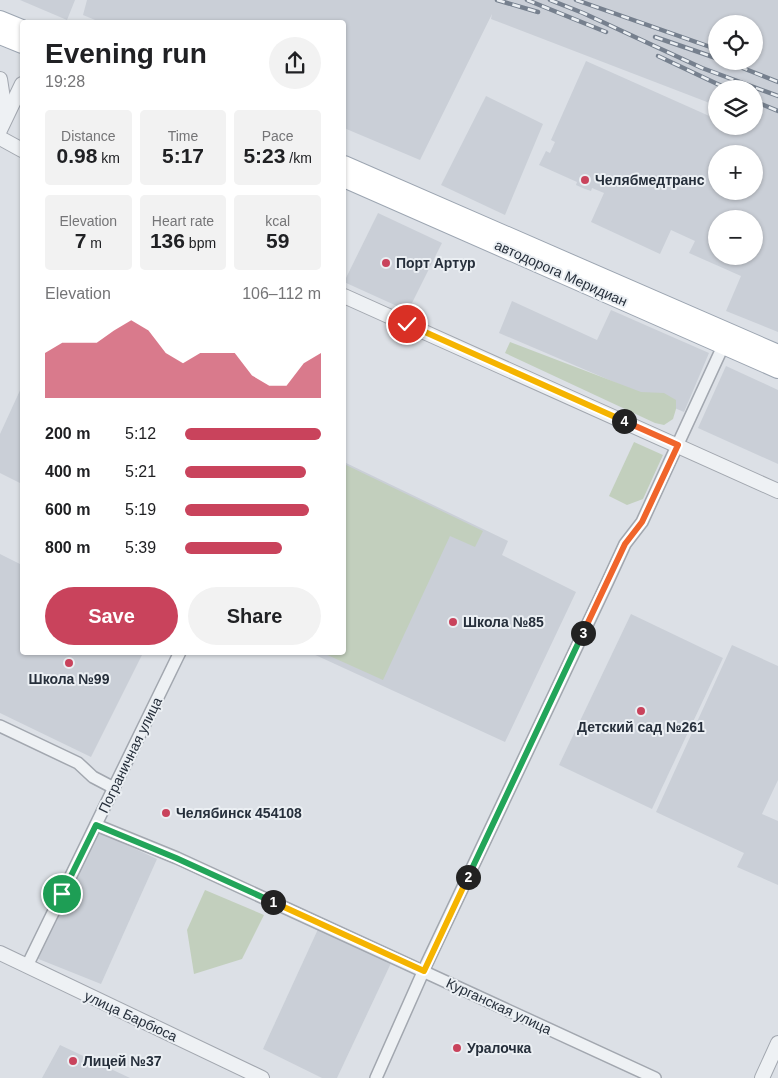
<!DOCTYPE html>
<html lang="en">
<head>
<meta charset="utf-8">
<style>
  body { margin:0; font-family:Arial,sans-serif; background:#f2f2f2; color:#202124; height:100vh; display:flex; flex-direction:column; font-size:19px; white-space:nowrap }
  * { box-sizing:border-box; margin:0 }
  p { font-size:16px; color:#757577 }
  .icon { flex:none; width:28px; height:28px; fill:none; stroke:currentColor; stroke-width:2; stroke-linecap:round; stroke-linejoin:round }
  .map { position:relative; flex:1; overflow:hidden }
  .side { position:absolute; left:20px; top:20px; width:326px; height:635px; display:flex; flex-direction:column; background:#fff; border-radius:5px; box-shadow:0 1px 4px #0004 }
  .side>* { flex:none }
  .fabs { position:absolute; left:708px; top:15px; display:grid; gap:10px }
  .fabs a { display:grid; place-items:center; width:55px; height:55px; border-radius:50%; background:#fff; box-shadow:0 1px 4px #0004; font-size:25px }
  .pin { position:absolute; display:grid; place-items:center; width:42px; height:42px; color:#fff; margin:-21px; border:2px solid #fff; border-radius:50%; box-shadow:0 1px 5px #0007 }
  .km { position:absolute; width:25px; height:25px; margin:-12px; border-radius:50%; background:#222; color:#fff; font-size:14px; line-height:25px; text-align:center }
  .round { display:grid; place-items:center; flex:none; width:52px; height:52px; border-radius:26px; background:#f2f2f2 }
  .head { display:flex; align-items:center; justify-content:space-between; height:85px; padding:0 25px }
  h1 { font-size:28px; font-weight:600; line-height:38px }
  .metrics { display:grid; grid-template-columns:repeat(3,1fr); gap:8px; height:85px; padding:5px 25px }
  .metrics div { display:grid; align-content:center; border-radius:5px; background:#f2f2f2; text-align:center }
  .metrics b { font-size:21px; font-weight:600 }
  .metrics small { font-size:14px; font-weight:400 }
  .metrics p { font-size:14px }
  .chart { height:140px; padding:10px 25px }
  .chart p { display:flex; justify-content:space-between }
  .chart svg { width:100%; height:90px; margin-top:5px; fill:#c9435c; opacity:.7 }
  .button { display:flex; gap:10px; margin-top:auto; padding:10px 25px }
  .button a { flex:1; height:58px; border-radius:30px; background:#c9435c; color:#fff; font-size:20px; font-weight:600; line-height:58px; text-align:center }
  .button a+a { background:#f2f2f2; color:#202124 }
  ul { padding:0 25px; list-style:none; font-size:16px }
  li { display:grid; grid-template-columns:80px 60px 1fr; align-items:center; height:38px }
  li i { height:12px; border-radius:6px; background:#c9435c }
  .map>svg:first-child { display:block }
</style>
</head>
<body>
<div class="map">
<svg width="778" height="1078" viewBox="0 0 778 1078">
  <rect width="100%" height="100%" fill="#dce0e6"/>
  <g fill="#cacfd7" fill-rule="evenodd">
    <polygon points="20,0 75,0 67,20"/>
    <path d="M87 0H778V332L726 311 741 276 689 253 695 241 671 230 660 254 591 222 604 193 592 188 591 191 585 189 576 185 577 182 539 165 546 151 550 153 555 142 551 140 586 61 716 119V126H732L743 131 738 126H754V89H716V109L707 102 491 19 492 14 420 160 344 128V22H100L83 15ZM716 24H754V61H716ZM716 154H754V191H716ZM716 219H754V256H716Z"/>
    <polygon points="486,96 543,124 505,215 441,185"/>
    <polygon points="378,213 442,243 408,311 344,282"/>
    <polygon points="512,301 597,340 611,310 709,353 684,412 499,333"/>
    <polygon points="726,366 778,390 778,464 698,428"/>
    <polygon points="22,386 22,484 0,473 0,434"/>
    <polygon points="344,462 508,541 502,555 576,592 505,742 311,653 344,652"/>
    <polygon points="0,554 22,565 22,652 143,653 91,757 0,713"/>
    <polygon points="631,614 723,658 652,809 559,765"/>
    <polygon points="732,645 778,666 778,780 762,814 778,821 778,885 737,867 744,853 656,812"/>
    <polygon points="99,832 157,859 101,984 36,958"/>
    <polygon points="319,927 392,961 337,1078 322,1078 263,1049"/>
    <polygon points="60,1045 130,1078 42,1078"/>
  </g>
  <g fill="#c2cfbd">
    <polygon points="510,342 641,392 664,393 676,400 676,409 673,419 664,425 655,423 505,353"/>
    <polygon points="634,442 663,455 643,499 627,505 609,496"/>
    <polygon points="344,464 483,531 475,547 450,536 383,680 323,653 344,652"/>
    <polygon points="205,890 264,915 242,959 194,974 187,930"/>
  </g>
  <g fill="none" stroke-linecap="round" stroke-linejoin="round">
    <defs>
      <g id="minor">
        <polyline points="0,726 78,763 93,777 114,788"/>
        <polyline points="96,825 177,858 655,1078"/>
        <polyline points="27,966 180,652"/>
        <polyline points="376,1078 427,963 607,583 625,544 642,522 724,344"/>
      </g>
      <g id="tertiary">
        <polyline points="0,79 4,105 3,118"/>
        <polyline points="0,130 22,84"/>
        <polyline points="0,138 22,150"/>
        <polyline points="344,296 778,491"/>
        <polyline points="0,953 262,1078"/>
        <polyline points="762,1078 778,1043"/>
      </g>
      <g id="primary">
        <polyline points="0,20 22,29"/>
        <polyline points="0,35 22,44"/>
        <polyline points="344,165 778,354"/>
        <polyline points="344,178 778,369"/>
      </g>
    </defs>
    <use href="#minor" stroke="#a2a7af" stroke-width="14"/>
    <use href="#tertiary" stroke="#a2a7af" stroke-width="16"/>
    <use href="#primary" stroke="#9ca5b1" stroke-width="20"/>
    <use href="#minor" stroke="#eef1f4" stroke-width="11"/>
    <use href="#tertiary" stroke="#eef1f4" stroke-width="14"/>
    <use href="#primary" stroke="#fff" stroke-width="18"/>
    <defs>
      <g id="rail">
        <polyline points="497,0 538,12"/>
        <polyline points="527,0 606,32"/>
        <polyline points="550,0 583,13 702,68 778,96"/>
        <polyline points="576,0 716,49"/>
        <polyline points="655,37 716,58"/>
        <polyline points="658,56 728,89"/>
        <polyline points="725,61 778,82"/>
        <polyline points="754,101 778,111"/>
      </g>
    </defs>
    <use href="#rail" stroke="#76808e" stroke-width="4.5"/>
    <use href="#rail" stroke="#ebeff3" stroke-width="2.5" stroke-dasharray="8" stroke-linecap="butt"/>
  </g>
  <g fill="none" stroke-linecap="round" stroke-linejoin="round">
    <defs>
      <polyline id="split-1" points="62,894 96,825 176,858 273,902"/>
      <polyline id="split-2" points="273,902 424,971 468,877"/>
      <polyline id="split-3" points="468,877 583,633"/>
      <polyline id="split-4" points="583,633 625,544 642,522 678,445 624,421"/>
      <polyline id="split-5" points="407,324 624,421"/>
    </defs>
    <use href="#split-1" stroke="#fff" stroke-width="10"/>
    <use href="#split-2" stroke="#fff" stroke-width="10"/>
    <use href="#split-3" stroke="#fff" stroke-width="10"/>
    <use href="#split-4" stroke="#fff" stroke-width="10"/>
    <use href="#split-5" stroke="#fff" stroke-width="10"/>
    <use href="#split-1" stroke="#22a559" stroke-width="6"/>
    <use href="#split-2" stroke="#f5b400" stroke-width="6"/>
    <use href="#split-3" stroke="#22a559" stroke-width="6"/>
    <use href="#split-4" stroke="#f0652b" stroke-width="6"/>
    <use href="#split-5" stroke="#f5b400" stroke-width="6"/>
  </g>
  <g fill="#c9435c" stroke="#ebeff3" stroke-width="2">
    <circle cx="585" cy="180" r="5"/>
    <circle cx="386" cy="263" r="5"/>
    <circle cx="453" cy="622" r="5"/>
    <circle cx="69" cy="663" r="5"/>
    <circle cx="641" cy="711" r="5"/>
    <circle cx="166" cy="813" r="5"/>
    <circle cx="457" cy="1048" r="5"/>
    <circle cx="73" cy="1061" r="5"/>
  </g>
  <g text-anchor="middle" stroke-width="4" stroke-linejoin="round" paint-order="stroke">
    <g font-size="14" font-weight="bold" fill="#262f3b" stroke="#ebeff3" text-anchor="start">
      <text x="595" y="185">Челябмедтранс</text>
      <text x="396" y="268">Порт Артур</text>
      <text x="463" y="627">Школа №85</text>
      <text x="69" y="684" text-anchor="middle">Школа №99</text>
      <text x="641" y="732" text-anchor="middle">Детский сад №261</text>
      <text x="176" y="818">Челябинск 454108</text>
      <text x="467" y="1053">Уралочка</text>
      <text x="83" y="1066">Лицей №37</text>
    </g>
    <g font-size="14" fill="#262f3b" stroke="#ebeff3">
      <text transform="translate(561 273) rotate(24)" y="5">автодорога Меридиан</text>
      <text transform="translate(130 755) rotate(-64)" y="5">Пограничная улица</text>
      <text transform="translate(499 1006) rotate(25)" y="5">Курганская улица</text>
      <text transform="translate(131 1016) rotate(25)" y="5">улица Барбюса</text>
    </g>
  </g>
</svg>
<div class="fabs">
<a><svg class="icon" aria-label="locate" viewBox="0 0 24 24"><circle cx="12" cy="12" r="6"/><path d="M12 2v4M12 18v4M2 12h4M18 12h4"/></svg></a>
<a><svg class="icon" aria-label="layers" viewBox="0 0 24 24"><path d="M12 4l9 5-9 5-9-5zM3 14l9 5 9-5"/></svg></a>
<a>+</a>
<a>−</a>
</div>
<div class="pin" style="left:62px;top:894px;background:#1e9e55"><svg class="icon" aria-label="arrive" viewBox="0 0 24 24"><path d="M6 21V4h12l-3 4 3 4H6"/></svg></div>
<div class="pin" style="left:407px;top:324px;background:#d93025"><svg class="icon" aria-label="check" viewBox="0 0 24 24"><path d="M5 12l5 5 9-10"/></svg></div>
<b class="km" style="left:273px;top:902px">1</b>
<b class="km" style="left:468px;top:877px">2</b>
<b class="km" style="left:583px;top:633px">3</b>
<b class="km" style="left:624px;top:421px">4</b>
<section class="side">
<div class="head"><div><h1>Evening run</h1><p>19:28</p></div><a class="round"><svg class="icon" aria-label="share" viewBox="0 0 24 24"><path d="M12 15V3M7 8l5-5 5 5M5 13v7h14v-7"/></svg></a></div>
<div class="metrics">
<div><p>Distance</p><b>0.98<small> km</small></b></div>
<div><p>Time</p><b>5:17</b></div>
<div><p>Pace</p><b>5:23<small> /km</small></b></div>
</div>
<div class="metrics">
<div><p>Elevation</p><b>7<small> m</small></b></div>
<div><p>Heart rate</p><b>136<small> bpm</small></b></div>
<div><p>kcal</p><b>59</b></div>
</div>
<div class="chart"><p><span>Elevation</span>106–112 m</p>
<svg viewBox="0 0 160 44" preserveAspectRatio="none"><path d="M0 44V22L10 17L20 17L30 17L40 11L50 6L60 11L70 22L80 27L90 22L100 22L110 22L120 33L130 38L140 38L150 27L160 22V44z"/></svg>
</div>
<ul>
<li><b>200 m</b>5:12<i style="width:100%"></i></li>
<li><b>400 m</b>5:21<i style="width:89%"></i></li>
<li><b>600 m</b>5:19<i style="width:91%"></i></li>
<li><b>800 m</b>5:39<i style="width:71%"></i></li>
</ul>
<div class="button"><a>Save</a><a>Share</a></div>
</section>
</div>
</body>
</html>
